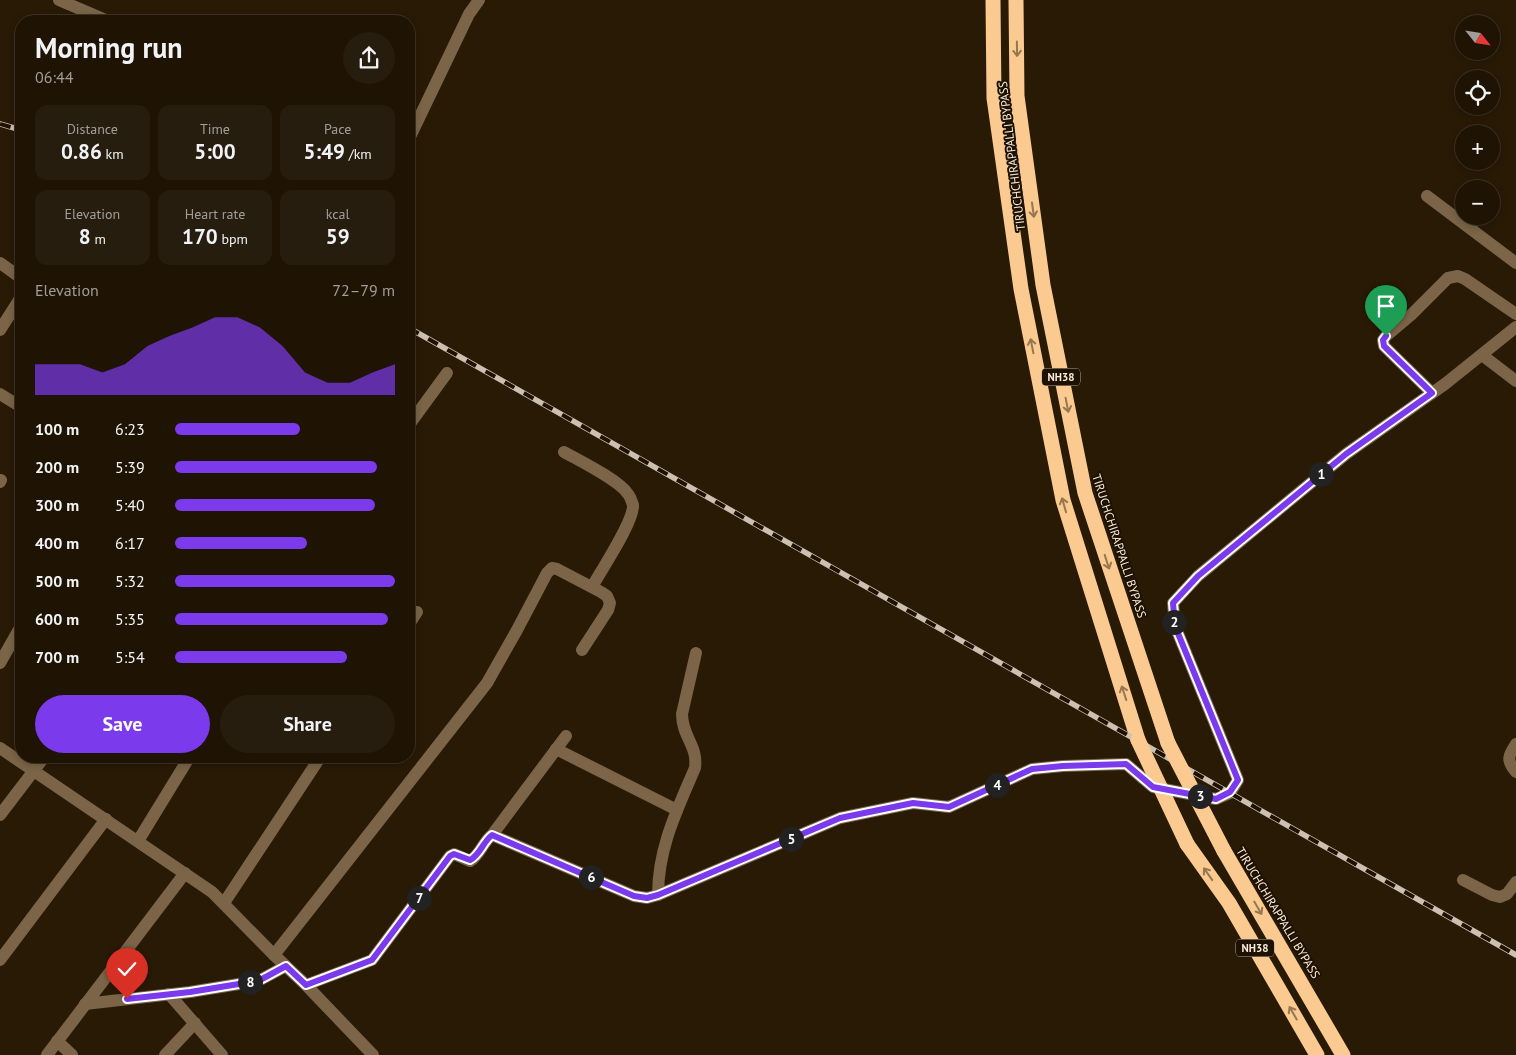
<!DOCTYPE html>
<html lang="en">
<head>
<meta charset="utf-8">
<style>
  body { margin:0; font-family:"PT Sans",sans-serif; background:#271d0e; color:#f1f3f6; height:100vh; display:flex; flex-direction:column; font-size:19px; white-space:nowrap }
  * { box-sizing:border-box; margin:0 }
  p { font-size:16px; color:#a19e9a }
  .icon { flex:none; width:28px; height:28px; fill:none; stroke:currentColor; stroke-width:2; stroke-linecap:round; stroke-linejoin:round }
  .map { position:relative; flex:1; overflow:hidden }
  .sheet { position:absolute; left:15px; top:15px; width:400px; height:748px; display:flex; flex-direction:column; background:#1f1404; border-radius:20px; box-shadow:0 2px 8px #0003,0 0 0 1px #3c3326 }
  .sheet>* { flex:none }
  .needle { width:32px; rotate:120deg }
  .tools { position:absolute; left:1455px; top:15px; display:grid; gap:10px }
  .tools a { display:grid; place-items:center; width:45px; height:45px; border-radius:50%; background:#1f1404; box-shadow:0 2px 8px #0003,0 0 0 1px #3c3326; font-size:25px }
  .pin { position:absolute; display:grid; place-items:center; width:42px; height:42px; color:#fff; margin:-51px -21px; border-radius:50% 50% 50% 0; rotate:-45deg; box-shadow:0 0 5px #0007 }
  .pin .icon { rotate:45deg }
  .km { position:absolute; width:25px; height:25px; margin:-12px; border-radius:50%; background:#222; color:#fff; font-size:14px; line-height:25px; text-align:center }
  .round { display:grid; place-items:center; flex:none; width:52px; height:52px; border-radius:26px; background:#271d0e }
  .summary { display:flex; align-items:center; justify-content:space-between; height:85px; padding:0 20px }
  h1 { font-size:28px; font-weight:700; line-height:38px }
  .metrics { display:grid; grid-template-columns:repeat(3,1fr); gap:8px; height:85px; padding:5px 20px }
  .metrics div { display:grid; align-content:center; border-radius:12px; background:#271d0e; text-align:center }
  .metrics b { font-size:21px; font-weight:700 }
  .metrics small { font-size:14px; font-weight:400 }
  .metrics p { font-size:14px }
  .chart { height:140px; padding:10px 20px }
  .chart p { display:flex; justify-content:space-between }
  .chart svg { width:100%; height:90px; margin-top:5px; fill:#7c3aed; opacity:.7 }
  .primary-button { display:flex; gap:10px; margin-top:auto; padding:10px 20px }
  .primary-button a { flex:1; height:58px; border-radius:30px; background:#7c3aed; color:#fff; font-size:20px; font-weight:700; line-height:58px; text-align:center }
  .primary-button a+a { background:#271d0e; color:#f1f3f6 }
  ul { padding:0 20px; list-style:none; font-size:16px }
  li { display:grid; grid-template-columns:80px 60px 1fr; align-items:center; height:38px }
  li i { height:12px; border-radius:6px; background:#7c3aed }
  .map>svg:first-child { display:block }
</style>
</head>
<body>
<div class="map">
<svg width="1516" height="1055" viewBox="0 0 1516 1055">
  <rect width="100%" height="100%" fill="#291a06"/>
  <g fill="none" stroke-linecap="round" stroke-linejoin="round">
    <g stroke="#7b6447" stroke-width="12">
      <polyline points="59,0 108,21"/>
      <polyline points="409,139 469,14 479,0"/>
      <polyline points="1427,196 1516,263"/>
      <polyline points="0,263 21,278"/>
      <polyline points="0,330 21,297"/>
      <polyline points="1482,355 1516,381"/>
      <polyline points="1432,393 1384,346 1383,340 1386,336 1411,315 1448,278 1458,276 1465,279 1516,314"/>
      <polyline points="0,394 21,407"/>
      <polyline points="409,425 447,373"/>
      <path d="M564 452C580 461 619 480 628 494 630 496 632 502 633 505 634 522 601 570 592 587"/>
      <polyline points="0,482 1,480"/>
      <polyline points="409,624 417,612"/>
      <polyline points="0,663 21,626"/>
      <path d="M1516 744C1508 756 1506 760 1516 772"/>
      <polyline points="0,748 212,892 274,955 306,985 373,1055"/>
      <polyline points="556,749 677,810"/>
      <polyline points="0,815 45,756"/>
      <polyline points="492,835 566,736"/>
      <polyline points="138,841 190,756"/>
      <polyline points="1463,880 1492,895 1500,897 1507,894 1516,882"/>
      <path d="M658 895C658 848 677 810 695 768 698 745 682 737 682 714L696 653"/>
      <polyline points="224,903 321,756"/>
      <polyline points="274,955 487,683 517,630 547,573 552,568 557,569 601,592 607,596 610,603 608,610 582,650"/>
      <polyline points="0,960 106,819"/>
      <path d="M306 985 372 960 450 856 454 854 470 861C480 855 483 842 492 835L634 896 647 898 658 895 840 818 913 803 949 807 1032 769 1063 766 1126 764 1153 787 1216 799 1230 793 1238 780 1175 626 1173 603 1198 576 1346 454 1445 384 1516 327"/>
      <polyline points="169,994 222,1055"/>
      <polyline points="85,1004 190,992 251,982 262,979 286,966"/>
      <polyline points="57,1041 72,1055"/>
      <polyline points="47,1055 185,873"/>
      <polyline points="165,1055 195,1023"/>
    </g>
    <g stroke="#faca90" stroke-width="15">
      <polyline points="993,0 994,98 1021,289 1063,500 1138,740"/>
      <polyline points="1016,0 1017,96 1043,285 1085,493 1168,743"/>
      <polyline points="1187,844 1229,903 1317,1055"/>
      <polyline points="1224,851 1343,1055"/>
    </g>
    <defs>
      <g id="rail">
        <polyline points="0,124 21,130"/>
        <polyline points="409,328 1516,955"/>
      </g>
    </defs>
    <use href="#rail" stroke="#ccc0b2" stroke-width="5.5"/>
    <use href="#rail" stroke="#1f1100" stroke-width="4" stroke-dasharray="11" stroke-linecap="butt"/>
    <g stroke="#faca90" stroke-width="15">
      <polyline points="1138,740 1187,844"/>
      <polyline points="1168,743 1224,851"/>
    </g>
  </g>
  <defs><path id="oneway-shaft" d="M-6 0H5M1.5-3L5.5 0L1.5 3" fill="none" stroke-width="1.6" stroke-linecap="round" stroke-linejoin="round" transform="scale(1.25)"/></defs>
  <g stroke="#97774f">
    <use href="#oneway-shaft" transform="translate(1017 49) rotate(89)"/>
    <use href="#oneway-shaft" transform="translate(1033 210) rotate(82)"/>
    <use href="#oneway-shaft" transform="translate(1032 346) rotate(-101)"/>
    <use href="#oneway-shaft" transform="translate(1067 405) rotate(79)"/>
    <use href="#oneway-shaft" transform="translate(1064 505) rotate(-106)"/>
    <use href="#oneway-shaft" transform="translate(1107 562) rotate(72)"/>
    <use href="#oneway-shaft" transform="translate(1124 693) rotate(-108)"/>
    <use href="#oneway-shaft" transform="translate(1208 874) rotate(-125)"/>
    <use href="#oneway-shaft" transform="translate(1258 908) rotate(60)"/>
    <use href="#oneway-shaft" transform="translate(1293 1013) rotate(-120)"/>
  </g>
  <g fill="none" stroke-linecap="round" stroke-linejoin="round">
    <defs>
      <path id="route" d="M127 999 190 992 251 982 262 979 286 966 306 985 372 960 450 856 454 854 470 860C480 855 483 842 492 835L634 896 647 898 658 895 840 818 913 803 949 807 1032 769 1063 766 1126 764 1153 787 1216 799 1230 792 1238 780 1175 626 1173 603 1198 576 1346 454 1432 393 1384 346 1383 340 1386 336"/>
    </defs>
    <use href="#route" stroke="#fff" stroke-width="10"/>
    <use href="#route" stroke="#7c3aed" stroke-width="6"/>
  </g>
  <g text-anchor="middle" stroke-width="4" stroke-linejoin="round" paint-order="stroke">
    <g fill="#1f1100" stroke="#b6aa9c" stroke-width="1">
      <rect x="1042" y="368.5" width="38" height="17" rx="4"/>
      <rect x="1236" y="939.5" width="38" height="17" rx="4"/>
    </g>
    <g font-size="11" font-weight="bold" fill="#f7ecdf">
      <text x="1061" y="381">NH38</text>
      <text x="1255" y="952">NH38</text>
    </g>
    <g font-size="12" fill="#f7ecdf" stroke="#1f1100">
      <text transform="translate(1012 156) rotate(-97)" y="4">TIRUCHCHIRAPPALLI BYPASS</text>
      <text transform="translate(1119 546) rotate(72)" y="4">TIRUCHCHIRAPPALLI BYPASS</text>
      <text transform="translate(1278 913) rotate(59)" y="4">TIRUCHCHIRAPPALLI BYPASS</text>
    </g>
  </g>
</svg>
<div class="tools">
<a><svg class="needle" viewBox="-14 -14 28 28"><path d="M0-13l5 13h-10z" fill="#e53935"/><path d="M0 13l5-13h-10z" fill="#a19e9a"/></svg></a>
<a><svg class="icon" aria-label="locate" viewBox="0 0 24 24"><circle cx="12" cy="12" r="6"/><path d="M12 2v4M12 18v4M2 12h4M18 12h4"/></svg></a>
<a>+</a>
<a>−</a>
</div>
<div class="pin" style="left:1386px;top:336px;background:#1e9e55"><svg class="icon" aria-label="arrive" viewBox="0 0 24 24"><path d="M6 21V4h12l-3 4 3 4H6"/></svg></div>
<div class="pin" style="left:127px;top:999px;background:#d93025"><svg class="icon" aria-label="check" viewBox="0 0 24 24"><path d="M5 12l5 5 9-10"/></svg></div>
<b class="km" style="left:1321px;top:474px">1</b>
<b class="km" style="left:1174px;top:622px">2</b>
<b class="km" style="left:1200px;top:796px">3</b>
<b class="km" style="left:997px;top:785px">4</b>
<b class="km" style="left:791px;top:839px">5</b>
<b class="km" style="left:591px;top:877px">6</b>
<b class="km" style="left:419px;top:898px">7</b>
<b class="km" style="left:250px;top:982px">8</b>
<section class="sheet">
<div class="summary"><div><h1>Morning run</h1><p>06:44</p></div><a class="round"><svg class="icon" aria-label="share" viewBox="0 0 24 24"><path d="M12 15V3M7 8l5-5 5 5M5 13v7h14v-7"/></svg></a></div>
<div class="metrics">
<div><p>Distance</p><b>0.86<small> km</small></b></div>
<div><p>Time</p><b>5:00</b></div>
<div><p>Pace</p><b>5:49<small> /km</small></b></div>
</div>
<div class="metrics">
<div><p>Elevation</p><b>8<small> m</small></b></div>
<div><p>Heart rate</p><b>170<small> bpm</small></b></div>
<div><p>kcal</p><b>59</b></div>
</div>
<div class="chart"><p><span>Elevation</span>72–79 m</p>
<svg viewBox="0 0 160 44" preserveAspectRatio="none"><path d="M0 44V29L10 29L20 29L30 33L40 29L50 20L60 15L70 11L80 6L90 6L100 11L110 20L120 33L130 38L140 38L150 33L160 29V44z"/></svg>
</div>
<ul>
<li><b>100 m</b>6:23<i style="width:57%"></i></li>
<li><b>200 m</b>5:39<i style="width:92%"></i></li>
<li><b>300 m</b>5:40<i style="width:91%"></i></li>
<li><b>400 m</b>6:17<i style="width:60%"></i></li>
<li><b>500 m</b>5:32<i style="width:100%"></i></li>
<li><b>600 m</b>5:35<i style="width:97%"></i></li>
<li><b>700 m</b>5:54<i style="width:78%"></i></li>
</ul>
<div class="primary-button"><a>Save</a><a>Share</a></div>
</section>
</div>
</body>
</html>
